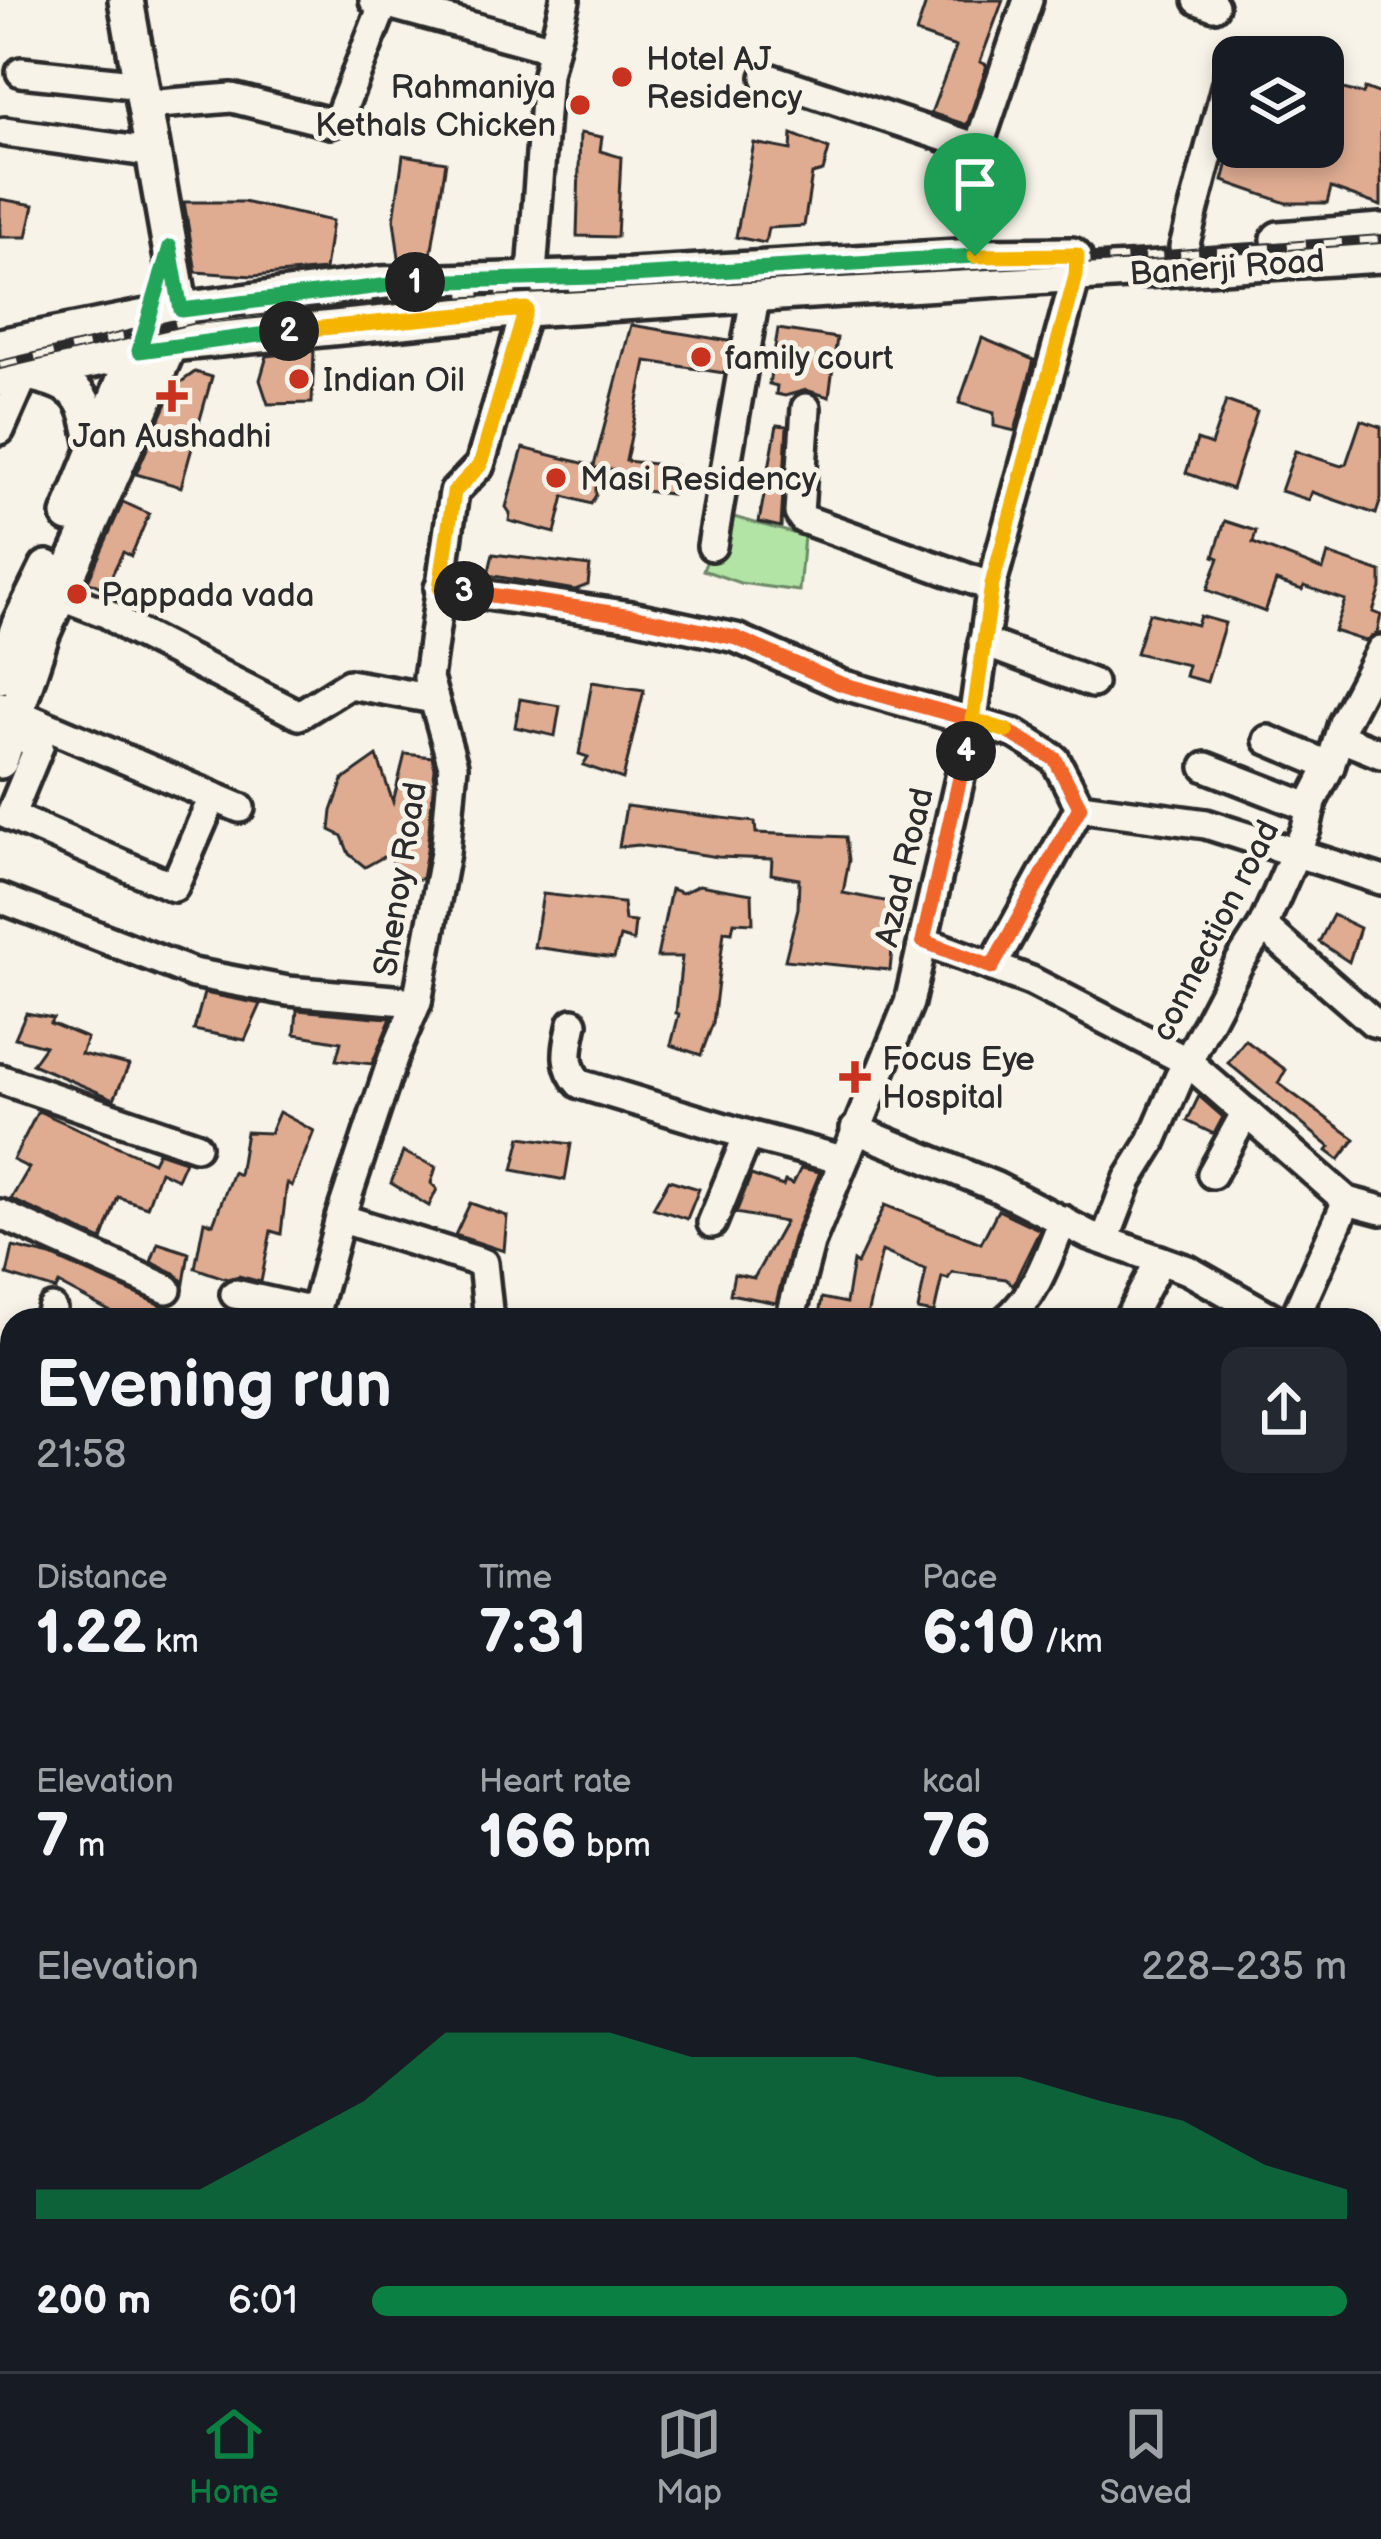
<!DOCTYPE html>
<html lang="en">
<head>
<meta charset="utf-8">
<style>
  body { margin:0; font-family:"Balsamiq Sans",sans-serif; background:#242831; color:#f1f3f6; height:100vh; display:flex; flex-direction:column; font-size:45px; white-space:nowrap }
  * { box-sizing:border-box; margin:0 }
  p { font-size:39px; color:#9ea1a6 }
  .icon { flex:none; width:66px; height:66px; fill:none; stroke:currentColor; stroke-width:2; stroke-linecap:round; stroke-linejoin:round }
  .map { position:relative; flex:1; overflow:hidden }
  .details { position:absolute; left:0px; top:1308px; width:1383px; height:1065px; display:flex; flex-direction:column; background:#171b24; border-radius:36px 36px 0 0; box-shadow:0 6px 18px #0003 }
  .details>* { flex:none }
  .fabs { position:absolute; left:1212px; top:36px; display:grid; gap:24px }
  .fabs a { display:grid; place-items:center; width:132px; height:132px; border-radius:24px; background:#171b24; box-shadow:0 6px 18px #0003; font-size:60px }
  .pin { position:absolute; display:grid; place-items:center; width:102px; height:102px; color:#fff; margin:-123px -51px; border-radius:50% 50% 50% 0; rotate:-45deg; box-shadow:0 0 12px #0007 }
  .pin .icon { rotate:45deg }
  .km { position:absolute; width:60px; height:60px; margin:-30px; border-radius:50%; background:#222; color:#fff; font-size:33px; line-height:60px; text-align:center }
  .round { display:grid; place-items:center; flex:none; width:126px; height:126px; border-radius:24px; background:#242831 }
  .head { display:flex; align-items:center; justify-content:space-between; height:204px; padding:0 36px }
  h1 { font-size:66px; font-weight:700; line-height:90px }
  .figures { display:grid; grid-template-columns:repeat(3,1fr); gap:18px; height:204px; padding:12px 36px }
  .figures div { display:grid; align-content:center }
  .figures b { font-size:60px; font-weight:700 }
  .figures small { font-size:33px; font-weight:400 }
  .figures p { font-size:33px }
  .chart { height:336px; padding:24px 36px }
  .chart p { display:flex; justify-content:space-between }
  .chart svg { width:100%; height:216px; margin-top:12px; fill:#0b8043; opacity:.7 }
  ul { padding:0 36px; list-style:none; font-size:39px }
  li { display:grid; grid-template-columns:192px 144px 1fr; align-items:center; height:90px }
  li i { height:30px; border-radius:15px; background:#0b8043 }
  .dock { display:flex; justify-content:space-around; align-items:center; height:168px; border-top:3px solid #363941; background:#171b24; font-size:33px; color:#9ea1a6 }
  .dock a { display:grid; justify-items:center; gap:6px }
  .dock .on { color:#0b8043 }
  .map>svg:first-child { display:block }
</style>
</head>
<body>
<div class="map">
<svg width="1381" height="2371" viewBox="0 0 1381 2371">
  <rect width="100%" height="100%" fill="#f7f3e8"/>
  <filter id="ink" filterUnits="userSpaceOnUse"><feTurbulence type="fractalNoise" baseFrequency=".00833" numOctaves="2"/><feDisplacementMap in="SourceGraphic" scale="24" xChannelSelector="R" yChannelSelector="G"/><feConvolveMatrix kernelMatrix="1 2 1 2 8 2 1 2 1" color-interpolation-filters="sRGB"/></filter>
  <g filter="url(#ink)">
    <polygon fill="#b1e4a5" stroke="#6e8868" stroke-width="3" points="726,515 804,536 799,591 740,583 703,570"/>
    <g fill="#dfac92" stroke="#2b2b2b" stroke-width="3">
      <polygon points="927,0 1003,0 980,62 987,65 967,125 931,113 956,47 916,33"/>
      <polygon points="1323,84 1363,94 1365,88 1381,94 1381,206 1331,188 1327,203 1286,203 1223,181 1232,147 1323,147"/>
      <polygon points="580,133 602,137 600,151 621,157 617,237 577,236"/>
      <polygon points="792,134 829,149 823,171 812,174 804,226 768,228 765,243 736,237 754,143 791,150"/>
      <polygon points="403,155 446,162 430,261 399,258 394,220"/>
      <polygon points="0,199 34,205 27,237 0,237"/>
      <polygon points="184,202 243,202 332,221 325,270 253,276 196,272"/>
      <polygon points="631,325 729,341 724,373 646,361 626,461 675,466 671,494 644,491 645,487 620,470 596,468 596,495 591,504 564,496 555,533 509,521 510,513 506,507 523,448 594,466"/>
      <polygon points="778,329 837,338 829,397 806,390 785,396 776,394 777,386 769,384"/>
      <polygon points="982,338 1034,360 1015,431 994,426 994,413 959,403"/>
      <polygon points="314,351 312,403 268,404 260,380 267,356"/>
      <polygon points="195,372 212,377 181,487 136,474 174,387"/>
      <polygon points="1226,401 1257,412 1232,489 1186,473 1197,440 1211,445"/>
      <polygon points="1361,420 1381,427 1381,499 1376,514 1312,492 1309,500 1281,491 1295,451 1341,466 1346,464"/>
      <polygon points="777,425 787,426 781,527 759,522"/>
      <polygon points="123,502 149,514 131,556 123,552 105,589 88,581"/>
      <polygon points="1225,521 1256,531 1253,543 1323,570 1328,554 1381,572 1381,588 1373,612 1381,615 1377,633 1365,641 1334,631 1345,600 1304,586 1302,590 1276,581 1265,612 1207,590 1219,558 1214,556"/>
      <polygon points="493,554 590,566 588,585 575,590 488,575"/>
      <polygon points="1149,613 1197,625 1200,616 1225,623 1207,682 1185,676 1188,665 1136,653"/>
      <polygon points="592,682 644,690 623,779 583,765 588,757 579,754"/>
      <polygon points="520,699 560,706 555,736 515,727"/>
      <polygon points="405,754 432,757 435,768 427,850 422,879 391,880 394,851 365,867 349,854 342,836 330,830 332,811 343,780 377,756 393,802"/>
      <polygon points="626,806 755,822 756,833 846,837 849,860 843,893 895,903 888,916 895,920 890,970 785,960 798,908 799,879 771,874 772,859 718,857 638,845 619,847"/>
      <polygon points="699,885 752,894 753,923 734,922 732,932 724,931 713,1023 701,1055 671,1045 679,1014 676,1013 682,957 657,957 671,889 682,893"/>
      <polygon points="543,894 623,903 625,921 635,922 633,941 620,937 614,958 534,947"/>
      <polygon points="1333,915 1360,928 1349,962 1319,942"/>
      <polygon points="204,993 261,1004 245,1040 194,1030"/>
      <polygon points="297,1010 375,1017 391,1018 372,1064 336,1060 341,1042 295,1034"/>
      <polygon points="26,1013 53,1018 50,1023 87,1038 81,1054 129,1065 114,1099 32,1064 45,1046 15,1038"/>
      <polygon points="1245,1040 1286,1070 1278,1083 1355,1139 1339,1160 1327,1151 1330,1147 1228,1063"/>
      <polygon points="1199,1096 1223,1117 1214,1134 1187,1121"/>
      <polygon points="38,1111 153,1162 158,1152 185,1161 177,1179 160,1171 147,1207 118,1197 102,1240 11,1199 29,1168 13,1160"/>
      <polygon points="279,1112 314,1131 292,1186 287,1183 281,1234 271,1231 261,1282 239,1276 227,1279 195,1268 204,1221 213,1224 233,1172 239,1175 246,1132 270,1133"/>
      <polygon points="521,1137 571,1144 565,1180 513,1170"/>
      <polygon points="403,1152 436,1167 431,1183 437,1189 429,1206 391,1183"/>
      <polygon points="801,1168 820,1172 793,1238 776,1303 730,1294 734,1274 754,1278 785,1222 736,1213 751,1175 783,1186 785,1181 793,1184"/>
      <polygon points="669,1180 699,1189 687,1219 653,1208"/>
      <polygon points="470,1203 507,1216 504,1251 455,1235"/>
      <polygon points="885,1205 981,1243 998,1210 1040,1230 1013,1285 1006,1279 952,1272 948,1279 942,1277 934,1313 918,1310 926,1270 882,1251 866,1320 818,1320 822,1298 846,1303 853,1261 857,1264"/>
      <polygon points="158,1243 189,1253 184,1283 175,1273 151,1262"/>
      <polygon points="13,1247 51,1256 163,1306 159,1320 126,1320 59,1284 56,1290 7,1275"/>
    </g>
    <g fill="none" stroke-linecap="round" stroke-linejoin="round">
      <defs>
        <g id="minor">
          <polyline points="374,0 553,49"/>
          <polyline points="1198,0 1214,6"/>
          <polyline points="21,72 142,85"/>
          <polyline points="766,77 978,148"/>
          <polyline points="146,105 232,98 331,123 338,120 384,3"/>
          <polyline points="5,132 154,153"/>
          <polyline points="1184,247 1233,60"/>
          <polyline points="975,256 978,148 1028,0"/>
          <polyline points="528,278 533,260 547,74 565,0"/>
          <polyline points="806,408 799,513 803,519 992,587"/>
          <polyline points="0,430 25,373"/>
          <polyline points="712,546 755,297"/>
          <polyline points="439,588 632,616 736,638 841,684 1016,734 1055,759 1080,807 1206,824 1381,880"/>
          <polyline points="59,595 108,614 132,630 299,715 349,684 434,699"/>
          <polyline points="983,642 1092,683"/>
          <polyline points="0,706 240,808"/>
          <polyline points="11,731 39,746 10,816 174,887 206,813"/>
          <polyline points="1339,737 1381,754"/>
          <polyline points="1268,740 1330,766"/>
          <polyline points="1206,767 1311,808"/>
          <polyline points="0,898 193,973 288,991 417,1002"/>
          <polyline points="1263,926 1373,1022 1381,1024"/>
          <polyline points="923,941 1031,981 1188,1062 1347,1201 1381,1210"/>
          <polyline points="992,967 1080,807"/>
          <path d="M573 1023C568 1046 562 1065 580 1084L748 1135 843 1160"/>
          <polyline points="0,1079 196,1146"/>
          <polyline points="855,1129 996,1187 1089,1235 1188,1270 1276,1320"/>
          <polyline points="1212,1174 1246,1112"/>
          <polyline points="0,1214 167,1289"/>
          <polyline points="340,1218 483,1263 489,1320"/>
          <polyline points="712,1223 748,1135"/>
          <polyline points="1105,1240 1128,1180 1151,1143 1179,1078 1239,963 1263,926 1306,829 1312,801 1330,766 1343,723 1381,650"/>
          <polyline points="235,1294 314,1312"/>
          <polyline points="49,1320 52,1309"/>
          <polyline points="313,1320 340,1218 393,1058 417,1002 445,853 453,766 428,678 454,492 480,465 526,309"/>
          <polyline points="790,1320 810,1243 909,1003 973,720 992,584 1076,276 1077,256"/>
          <path d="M1006 1320C1036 1296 1049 1254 1063 1220"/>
          <polyline points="1128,1320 1160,1260"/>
          <polyline points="1294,1320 1347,1201"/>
          <polyline points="1371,1366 1381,1371"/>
          <polyline points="0,1389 12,1392"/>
          <polyline points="1371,1447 1381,1429"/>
          <polyline points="1371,1653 1381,1657"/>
          <polyline points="1371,1883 1381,1886"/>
          <polyline points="0,1954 12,1954"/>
          <polyline points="1371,2086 1381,2091"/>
          <polyline points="1371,2211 1381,2216"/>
          <polyline points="0,2333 12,2336"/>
          <polyline points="262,2361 263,2371"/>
          <polyline points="446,2361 478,2371"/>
          <polyline points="1327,2361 1330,2371"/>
          <polyline points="1046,2367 1047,2361"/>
          <polyline points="45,2371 46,2361"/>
          <polyline points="620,2371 623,2361"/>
        </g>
        <g id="major">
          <polyline points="1279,239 1381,231"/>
          <polyline points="0,346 181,310 378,284 631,276 975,256 1072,255"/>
          <path d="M32 374C86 385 86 402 96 451"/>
          <polyline points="0,379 170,344 526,309 1381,255"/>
          <polyline points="69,515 142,335"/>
          <polyline points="0,676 19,625 47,568"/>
          <polyline points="0,761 42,634 170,344 181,310 126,0"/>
        </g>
      </defs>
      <use href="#minor" stroke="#2b2b2b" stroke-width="36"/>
      <use href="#major" stroke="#2b2b2b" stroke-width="42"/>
      <use href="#minor" stroke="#f7f3e8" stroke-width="27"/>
      <use href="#major" stroke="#f7f3e8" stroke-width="33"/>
      <defs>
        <polyline id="rail" points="0,365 196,319 359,299 1138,257 1381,239"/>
      </defs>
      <use href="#rail" stroke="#2b2b2b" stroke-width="10"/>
      <use href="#rail" stroke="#f7f3e8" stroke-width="6" stroke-dasharray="18" stroke-linecap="butt"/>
    </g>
  </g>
  <g fill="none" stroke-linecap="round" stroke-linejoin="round" filter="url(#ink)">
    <defs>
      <polyline id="split-1" points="415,282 631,276 975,256"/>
      <polyline id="split-2" points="289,331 139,351 170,247 181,310 415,282"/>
      <polyline id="split-3" points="289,331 526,309 480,465 454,492 440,588 464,591"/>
      <polyline id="split-4" points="464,591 632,616 736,638 841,684 973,720 966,751"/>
      <polyline id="split-5" points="966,751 923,941 992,967 1080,807 1055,759 1007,731"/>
      <polyline id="split-6" points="975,256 1077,255 1076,276 992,584 973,720 1007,731"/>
    </defs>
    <use href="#split-1" stroke="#fff" stroke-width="24"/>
    <use href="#split-2" stroke="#fff" stroke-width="24"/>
    <use href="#split-3" stroke="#fff" stroke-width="24"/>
    <use href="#split-4" stroke="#fff" stroke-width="24"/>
    <use href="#split-5" stroke="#fff" stroke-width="24"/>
    <use href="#split-6" stroke="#fff" stroke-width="24"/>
    <use href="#split-1" stroke="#22a559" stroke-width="15"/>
    <use href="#split-2" stroke="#22a559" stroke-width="15"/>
    <use href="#split-3" stroke="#f5b400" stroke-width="15"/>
    <use href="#split-4" stroke="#f0652b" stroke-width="15"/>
    <use href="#split-5" stroke="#f0652b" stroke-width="15"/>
    <use href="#split-6" stroke="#f5b400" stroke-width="15"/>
  </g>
  <g fill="#c8321e" stroke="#f7f3e8" stroke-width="4.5">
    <circle cx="622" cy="77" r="12"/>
    <circle cx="580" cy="105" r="12"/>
    <circle cx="701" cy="357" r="12"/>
    <circle cx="299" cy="379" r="12"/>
    <path d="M166 378h12v12h12v12h-12v12h-12v-12h-12v-12h12z"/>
    <circle cx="556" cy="478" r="12"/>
    <circle cx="77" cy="594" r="12"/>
    <path d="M849 1059h12v12h12v12h-12v12h-12v-12h-12v-12h12z"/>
  </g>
  <g text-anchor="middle" stroke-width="10" stroke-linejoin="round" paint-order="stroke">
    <g font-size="33" fill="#2b2b2b" stroke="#f7f3e8" text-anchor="start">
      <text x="646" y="70">Hotel AJ<tspan x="646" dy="38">Residency</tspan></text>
      <text x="556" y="98" text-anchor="end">Rahmaniya<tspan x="556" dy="38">Kethals Chicken</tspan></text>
      <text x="725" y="369">family court</text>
      <text x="323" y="391">Indian Oil</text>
      <text x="172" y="447" text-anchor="middle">Jan Aushadhi</text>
      <text x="580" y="490">Masi Residency</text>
      <text x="101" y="606">Pappada vada</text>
      <text x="882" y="1070">Focus Eye<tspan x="882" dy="38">Hospital</tspan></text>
    </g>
    <g font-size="33" fill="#2b2b2b" stroke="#f7f3e8">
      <text transform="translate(1227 266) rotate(-4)" y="12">Banerji Road</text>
      <text transform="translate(903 867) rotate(-77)" y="12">Azad Road</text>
      <text transform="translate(399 879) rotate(-81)" y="12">Shenoy Road</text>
      <text transform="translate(1214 930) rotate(-63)" y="12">connection road</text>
    </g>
  </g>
</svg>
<div class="fabs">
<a><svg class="icon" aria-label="layers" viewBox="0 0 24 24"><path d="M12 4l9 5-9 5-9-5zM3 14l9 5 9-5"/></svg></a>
</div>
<div class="pin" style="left:975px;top:256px;background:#1e9e55"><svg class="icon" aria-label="arrive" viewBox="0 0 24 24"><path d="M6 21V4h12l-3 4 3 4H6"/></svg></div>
<b class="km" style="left:415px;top:282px">1</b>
<b class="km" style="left:289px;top:331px">2</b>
<b class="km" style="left:464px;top:591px">3</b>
<b class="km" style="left:966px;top:751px">4</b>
<section class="details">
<div class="head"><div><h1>Evening run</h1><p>21:58</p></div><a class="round"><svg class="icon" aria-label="share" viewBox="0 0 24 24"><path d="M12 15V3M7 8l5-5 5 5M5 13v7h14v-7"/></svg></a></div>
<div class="figures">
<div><p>Distance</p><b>1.22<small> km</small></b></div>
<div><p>Time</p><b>7:31</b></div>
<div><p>Pace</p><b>6:10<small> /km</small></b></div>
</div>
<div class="figures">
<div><p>Elevation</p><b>7<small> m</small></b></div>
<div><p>Heart rate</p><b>166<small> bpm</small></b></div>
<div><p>kcal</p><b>76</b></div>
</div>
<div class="chart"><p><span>Elevation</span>228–235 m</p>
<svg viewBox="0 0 160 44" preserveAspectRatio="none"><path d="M0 44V38L10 38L20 38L30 29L40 20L50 6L60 6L70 6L80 11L90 11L100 11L110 15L120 15L130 20L140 24L150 33L160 38V44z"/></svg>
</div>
<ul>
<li><b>200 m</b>6:01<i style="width:100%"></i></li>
</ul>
</section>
</div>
<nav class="dock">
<a class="on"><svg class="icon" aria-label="home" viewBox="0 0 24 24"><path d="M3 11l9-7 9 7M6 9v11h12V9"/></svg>Home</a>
<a><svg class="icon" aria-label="map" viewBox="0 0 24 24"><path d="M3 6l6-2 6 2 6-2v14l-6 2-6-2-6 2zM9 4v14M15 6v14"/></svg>Map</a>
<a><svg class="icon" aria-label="saved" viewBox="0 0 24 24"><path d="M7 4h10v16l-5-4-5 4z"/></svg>Saved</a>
</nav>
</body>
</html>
